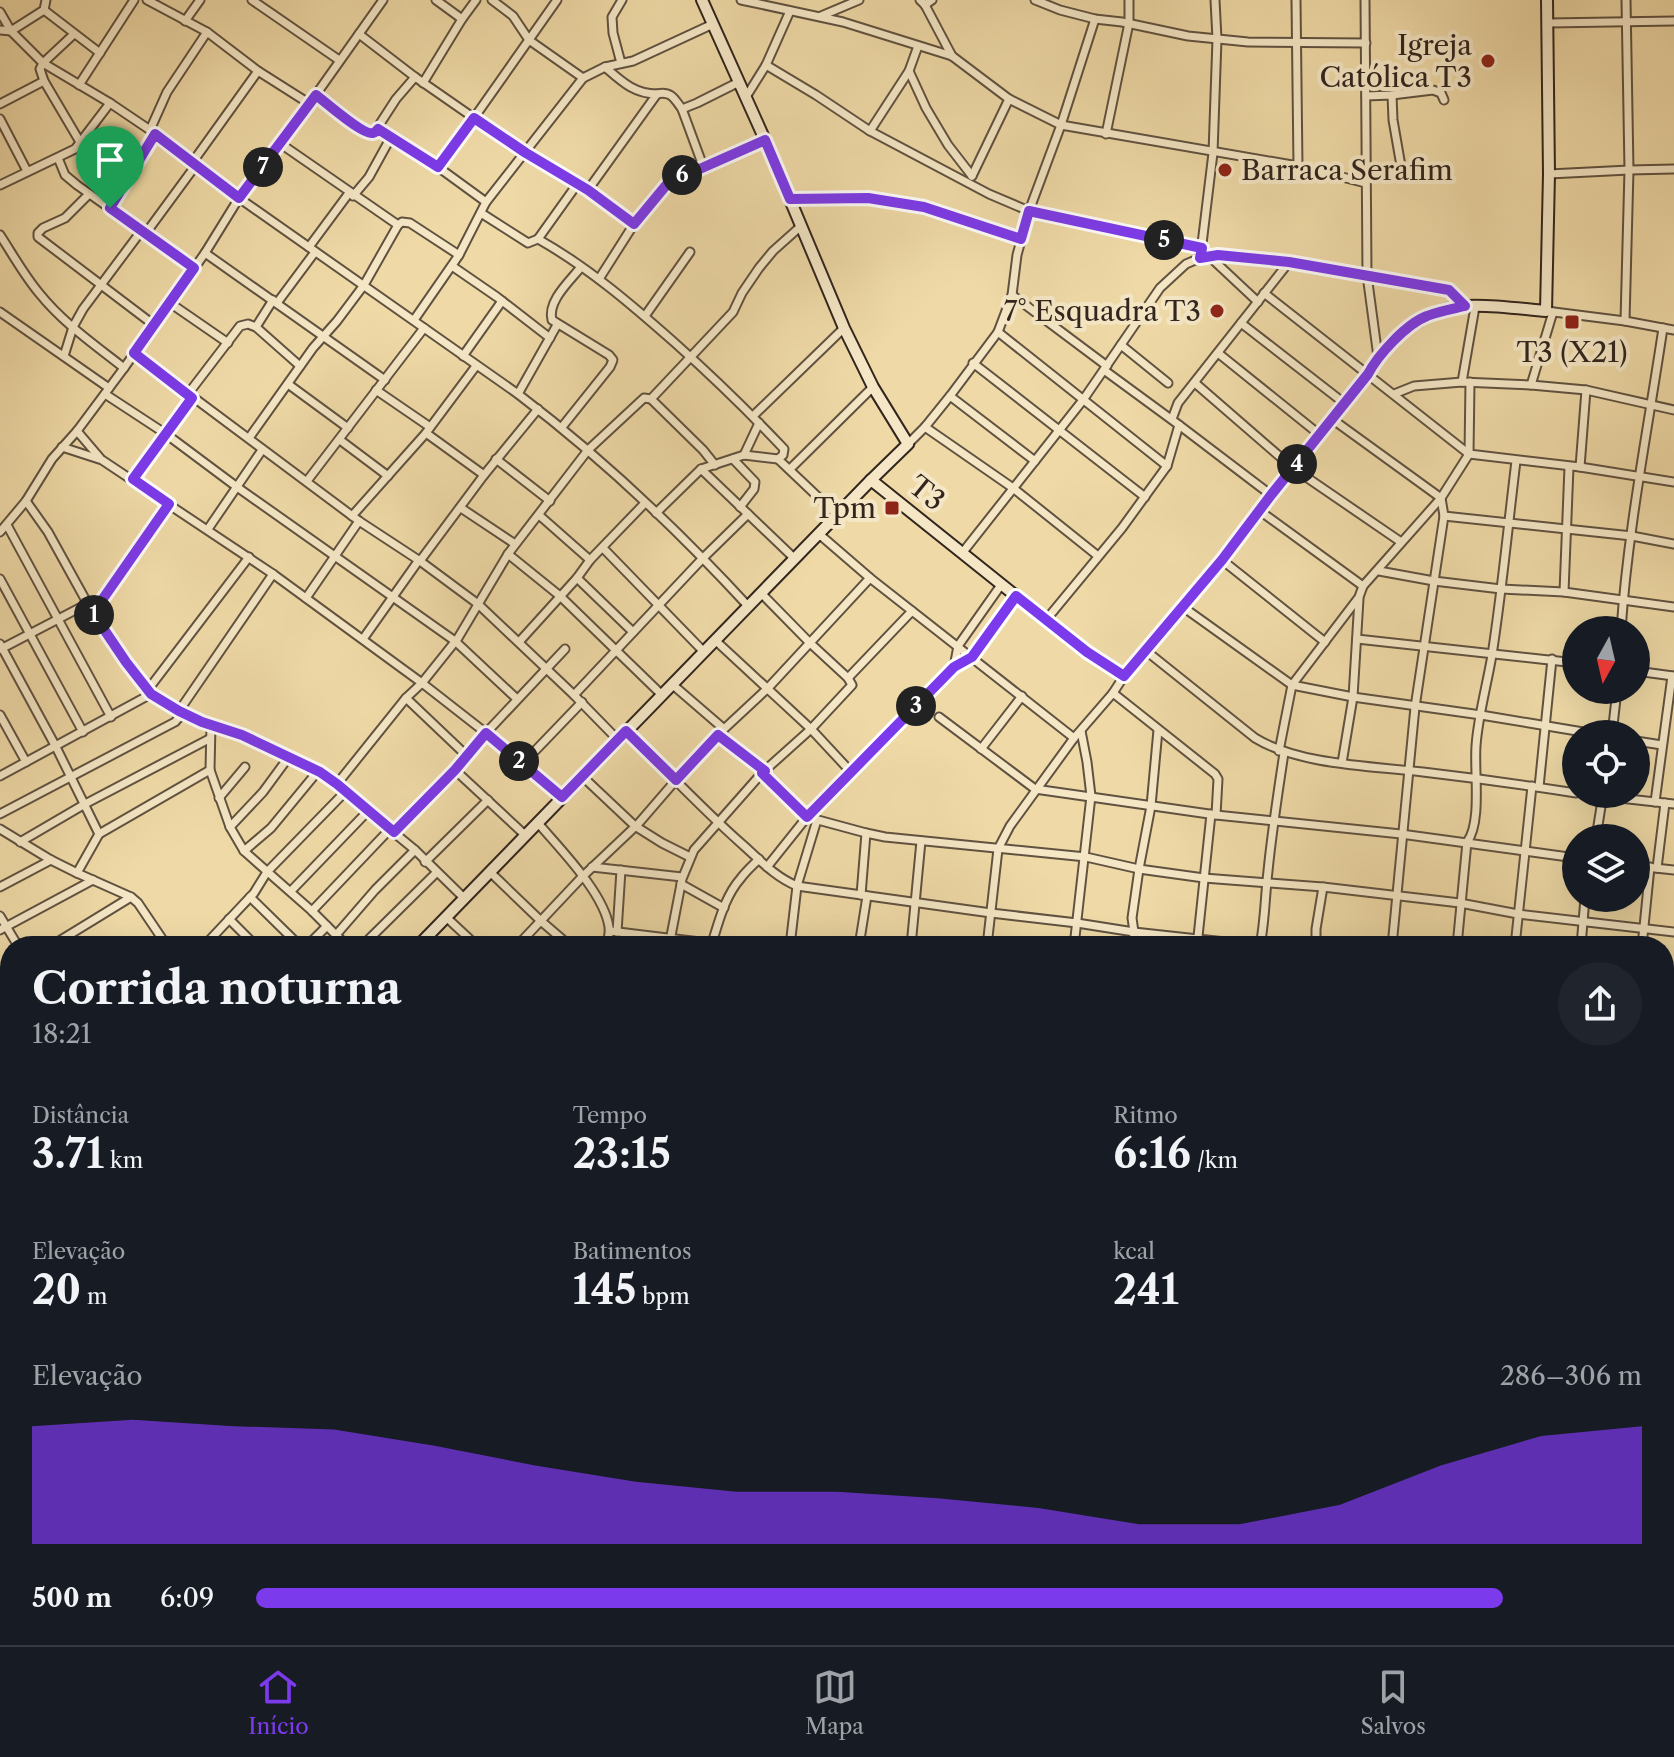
<!DOCTYPE html>
<html lang="pt">
<head>
<meta charset="utf-8">
<style>
  body { margin:0; font-family:"Libre Caslon Text",serif; background:#20242c; color:#f1f3f6; height:100vh; display:flex; flex-direction:column; font-size:30px; white-space:nowrap }
  * { box-sizing:border-box; margin:0 }
  p { font-size:26px; color:#9ea1a6 }
  .icon { flex:none; width:44px; height:44px; fill:none; stroke:currentColor; stroke-width:2; stroke-linecap:round; stroke-linejoin:round }
  .map { position:relative; flex:1; overflow:hidden }
  .panel { position:absolute; left:0px; top:936px; width:1674px; height:710px; display:flex; flex-direction:column; background:#171b24; border-radius:32px 32px 0 0; box-shadow:0 8px 32px #0002 }
  .panel>* { flex:none }
  .needle { width:52px; rotate:188deg }
  .fabs { position:absolute; left:1562px; top:616px; display:grid; gap:16px }
  .fabs a { display:grid; place-items:center; width:88px; height:88px; border-radius:50%; background:#171b24; box-shadow:0 8px 32px #0002; font-size:40px }
  .pin { position:absolute; display:grid; place-items:center; width:68px; height:68px; color:#fff; margin:-82px -34px; border-radius:50% 50% 50% 0; rotate:-45deg; box-shadow:0 0 8px #0007 }
  .pin .icon { rotate:45deg }
  .km { position:absolute; width:40px; height:40px; margin:-20px; border-radius:50%; background:#222; color:#fff; font-size:22px; line-height:40px; text-align:center }
  .round { display:grid; place-items:center; flex:none; width:84px; height:84px; border-radius:42px; background:#20242c }
  .summary { display:flex; align-items:center; justify-content:space-between; height:136px; padding:0 32px }
  h1 { font-size:44px; font-weight:700; line-height:60px }
  .figures { display:grid; grid-template-columns:repeat(3,1fr); gap:12px; height:136px; padding:8px 32px }
  .figures div { display:grid; align-content:center }
  .figures b { font-size:40px; font-weight:700 }
  .figures small { font-size:22px; font-weight:400 }
  .figures p { font-size:22px }
  .chart { height:224px; padding:16px 32px }
  .chart p { display:flex; justify-content:space-between }
  .chart svg { width:100%; height:144px; margin-top:8px; fill:#7c3aed; opacity:.7 }
  ul { padding:0 32px; list-style:none; font-size:26px }
  li { display:grid; grid-template-columns:128px 96px 1fr; align-items:center; height:60px }
  li i { height:20px; border-radius:10px; background:#7c3aed }
  .menu { display:flex; justify-content:space-around; align-items:center; height:112px; border-top:2px solid #363941; background:#171b24; font-size:22px; color:#9ea1a6 }
  .menu a { display:grid; justify-items:center; gap:4px }
  .menu .selected { color:#7c3aed }
  .map>svg:first-child { display:block }
</style>
</head>
<body>
<div class="map">
<svg width="1674" height="1645" viewBox="0 0 1674 1645">
  <rect width="100%" height="100%" fill="#efdaa7"/>
  <filter id="stains"><feTurbulence type="fractalNoise" baseFrequency=".0025" numOctaves="4"/><feColorMatrix values="0 0 0 0 .2 0 0 0 0 .09 0 0 0 0 .02 0 0 0 .5 -.17"/></filter>
  <radialGradient id="worn" r=".72"><stop offset=".6" stop-color="#630" stop-opacity="0"/><stop offset="1" stop-color="#630" stop-opacity=".3"/></radialGradient>
  <g fill="none" stroke-linecap="round" stroke-linejoin="round">
    <defs>
      <g id="street">
        <polyline points="147,0 207,32 258,71 310,104"/>
        <polyline points="252,0 339,60"/>
        <polyline points="436,0 462,19"/>
        <polyline points="492,0 513,16 529,40 583,78"/>
        <polyline points="741,0 843,22 952,56 1009,99 1061,125 1298,166 1366,183"/>
        <polyline points="920,0 925,5 932,0"/>
        <polyline points="1035,0 1060,10 1095,19 1122,22 1188,36 1248,42 1366,43"/>
        <polyline points="1296,0 1298,166"/>
        <polyline points="1365,0 1367,275 1378,357"/>
        <polyline points="925,5 952,56"/>
        <polyline points="44,10 100,53"/>
        <polyline points="0,12 11,31 43,63 40,69 44,81 80,142"/>
        <polyline points="821,16 859,0"/>
        <polyline points="185,21 200,0"/>
        <polyline points="1548,23 1674,21"/>
        <polyline points="0,30 11,31 44,10 46,0"/>
        <path d="M74 34 43 63 110 103 150 130 239 198 518 394C601 457 677 529 748 606"/>
        <polyline points="359,34 415,77 474,118 526,153 588,190 634,224"/>
        <polyline points="918,46 909,71 926,108 948,145 972,176"/>
        <polyline points="621,63 613,33 612,17 622,0"/>
        <polyline points="766,65 816,95 870,131 989,194 1029,211 1202,248"/>
        <polyline points="423,83 462,19 476,0"/>
        <polyline points="79,85 134,0"/>
        <path d="M657 94C671 91 674 98 682 109L697 103 739 82"/>
        <path d="M316 95C333 108 353 130 374 133L396 99 415 77"/>
        <polyline points="1392,95 1433,90 1441,93 1444,100"/>
        <polyline points="1366,96 1392,95 1393,120 1401,166"/>
        <polyline points="746,97 766,65 790,11"/>
        <polyline points="0,104 44,81"/>
        <polyline points="682,109 703,166"/>
        <polyline points="0,119 27,171"/>
        <polyline points="378,129 438,167 486,202"/>
        <polyline points="150,130 167,92 207,32"/>
        <polyline points="870,131 909,71"/>
        <polyline points="1106,134 1129,23 1129,0"/>
        <polyline points="58,158 65,175 77,185 194,268"/>
        <polyline points="192,163 258,71"/>
        <polyline points="438,167 474,118 557,0"/>
        <polyline points="1549,174 1629,170 1674,169"/>
        <polyline points="972,176 1009,99"/>
        <polyline points="0,185 75,149 110,103"/>
        <path d="M588 190 657 94C634 94 621 81 605 67"/>
        <polyline points="89,194 65,218 43,228 38,233 38,237 154,325"/>
        <polyline points="353,196 369,177 391,137"/>
        <polyline points="790,199 868,198 924,207 1021,239"/>
        <polyline points="110,208 130,172 155,134"/>
        <polyline points="481,213 528,243 538,239 578,183"/>
        <polyline points="398,225 402,222 410,223 459,255"/>
        <polyline points="146,233 196,165"/>
        <path d="M0 235C13 255 24 275 39 293 63 323 95 345 124 368"/>
        <path d="M538 239C588 267 632 305 675 343 713 377 749 412 784 449L783 455 778 459 837 515"/>
        <polyline points="309,247 349,193"/>
        <polyline points="1201,252 1213,153 1217,39 1215,0"/>
        <polyline points="205,253 385,380"/>
        <polyline points="1210,257 1258,302"/>
        <polyline points="452,266 497,297 550,338"/>
        <polyline points="599,279 634,224 668,183 765,140"/>
        <polyline points="1264,293 1469,454 1580,467 1674,482"/>
        <polyline points="1012,295 1107,366"/>
        <polyline points="170,303 228,343"/>
        <polyline points="277,303 315,252"/>
        <polyline points="1546,311 1625,321 1674,330"/>
        <polyline points="0,312 109,388"/>
        <polyline points="645,316 690,252"/>
        <polyline points="414,320 459,255 486,202 583,78 605,67 633,61 713,24"/>
        <polyline points="1625,321 1629,170 1626,0"/>
        <polyline points="1241,323 1344,403"/>
        <polyline points="256,327 273,300"/>
        <polyline points="998,332 1167,466"/>
        <polyline points="1121,345 1168,383"/>
        <polyline points="134,353 359,521 420,561 478,604 574,695 618,740"/>
        <polyline points="1218,353 1320,435"/>
        <polyline points="64,356 73,327 83,309 142,230"/>
        <polyline points="463,356 502,301"/>
        <polyline points="973,363 1145,497"/>
        <polyline points="1104,370 1179,425 1271,495"/>
        <polyline points="1462,382 1475,307"/>
        <polyline points="1195,383 1293,468 1401,542"/>
        <polyline points="288,384 348,428"/>
        <polyline points="1531,385 1553,312"/>
        <polyline points="376,390 430,427"/>
        <polyline points="105,394 166,434 237,487 455,641 517,699"/>
        <polyline points="188,394 240,326 248,324 256,327 300,366"/>
        <polyline points="518,394 557,325"/>
        <polyline points="1394,394 1414,386 1462,382 1531,385 1586,390 1674,410"/>
        <polyline points="950,396 1035,461"/>
        <polyline points="651,399 733,312 742,293 759,268 773,251 801,226"/>
        <polyline points="753,416 844,328"/>
        <polyline points="1172,419 1178,403 1289,262"/>
        <polyline points="1332,419 1441,498 1444,516 1415,707 1392,946"/>
        <path d="M562 427 610 367 613 360 609 355 552 320C547 301 570 281 581 267"/>
        <polyline points="925,427 1013,488 1098,556"/>
        <polyline points="77,431 100,458"/>
        <polyline points="426,433 484,475"/>
        <polyline points="249,438 313,348 337,321 364,285 398,225 281,144"/>
        <polyline points="340,440 388,476"/>
        <polyline points="908,444 925,427 950,396 998,332 1012,295 1017,255 1029,211 1061,125 1095,19"/>
        <polyline points="62,447 102,460 273,574 422,683 486,733 562,797"/>
        <polyline points="744,455 759,423"/>
        <polyline points="496,459 550,501"/>
        <polyline points="733,459 755,482 754,489 740,507"/>
        <polyline points="1580,467 1586,390"/>
        <polyline points="701,469 795,559"/>
        <polyline points="790,469 873,387"/>
        <polyline points="133,479 192,398"/>
        <polyline points="307,481 424,328"/>
        <polyline points="26,501 48,532 95,617 147,691 179,711 202,722 242,735 324,775 415,850 464,898"/>
        <polyline points="461,508 515,544"/>
        <polyline points="1260,511 1363,586"/>
        <polyline points="656,513 701,469 744,455 778,459"/>
        <polyline points="539,515 590,560"/>
        <polyline points="352,516 426,433 476,366"/>
        <polyline points="1444,516 1632,536 1674,544"/>
        <polyline points="7,525 111,717"/>
        <polyline points="208,529 262,450"/>
        <polyline points="0,532 26,501 52,459 77,431 124,368 205,253 239,198 281,144 383,0"/>
        <polyline points="819,534 870,578 1074,738"/>
        <polyline points="603,548 704,652"/>
        <polyline points="963,552 1083,400 1160,288 1186,264 1200,258 1218,255 1234,256 1289,262 1449,290 1465,306"/>
        <polyline points="508,554 560,596 662,695"/>
        <polyline points="1222,560 1325,642"/>
        <polyline points="420,561 484,475 538,409"/>
        <polyline points="1379,571 1434,581 1501,589 1564,592 1674,607"/>
        <polyline points="577,578 633,632"/>
        <polyline points="0,579 83,732"/>
        <polyline points="1564,592 1569,467"/>
        <polyline points="306,598 359,521"/>
        <polyline points="1183,607 1292,685 1353,697 1481,715 1595,734"/>
        <polyline points="93,613 169,504"/>
        <polyline points="1046,620 1122,528 1167,466 1179,425"/>
        <path d="M1621 630C1628 528 1648 429 1663 328"/>
        <polyline points="363,639 419,560"/>
        <polyline points="1357,639 1576,663"/>
        <polyline points="716,641 811,729 851,772"/>
        <polyline points="519,642 577,578 590,560 645,503"/>
        <polyline points="0,644 56,747 99,834 77,873 131,897 138,903 167,946"/>
        <polyline points="1,649 87,604"/>
        <path d="M1145 650 1255 738C1299 765 1371 766 1423 772 1474 778 1525 785 1576 793"/>
        <polyline points="954,667 958,646 1001,585"/>
        <polyline points="1636,671 1673,676"/>
        <polyline points="848,678 912,611"/>
        <polyline points="673,685 724,729"/>
        <polyline points="147,691 249,557"/>
        <polyline points="1113,693 1215,774 1218,779 1216,815"/>
        <polyline points="574,695 703,558 748,514"/>
        <polyline points="406,698 467,756"/>
        <polyline points="179,711 273,574"/>
        <polyline points="0,715 26,762"/>
        <polyline points="939,717 1035,789 1216,815 1401,834 1576,858"/>
        <path d="M626 731C665 769 702 809 743 845 760 860 775 877 797 886L991 913 1077 923 1134 932 1262 946"/>
        <polyline points="1612,734 1617,690"/>
        <polyline points="718,735 765,771"/>
        <polyline points="1636,741 1662,745"/>
        <polyline points="981,749 1022,696"/>
        <polyline points="1279,751 1292,685 1359,597 1363,586 1441,498 1469,454 1470,382"/>
        <polyline points="1342,763 1353,697 1359,599"/>
        <polyline points="525,766 532,754 582,702"/>
        <polyline points="210,770 230,827 244,851 312,911 347,946"/>
        <polyline points="455,770 525,835"/>
        <polyline points="762,773 807,817 866,833 885,837 1086,857 1139,869 1204,878 1323,887 1460,903 1518,914 1674,932"/>
        <polyline points="0,776 151,694"/>
        <polyline points="582,776 635,826 662,843 690,857"/>
        <polyline points="337,784 406,698 422,683 458,638 508,554 588,450 644,398 651,399 703,450 715,465"/>
        <polyline points="1539,787 1552,659"/>
        <polyline points="1583,794 1674,804"/>
        <polyline points="219,798 245,767"/>
        <polyline points="1655,802 1672,676"/>
        <polyline points="0,814 154,733 175,722 183,713"/>
        <path d="M538 823C560 849 604 893 609 927 610 934 608 940 606 946"/>
        <polyline points="230,827 263,792 288,758"/>
        <polyline points="0,829 51,860 77,873"/>
        <polyline points="394,832 455,770 486,733 565,649"/>
        <polyline points="99,834 210,770 211,725"/>
        <polyline points="1596,838 1603,794"/>
        <polyline points="20,842 85,804 209,739"/>
        <polyline points="244,851 271,828 318,771"/>
        <polyline points="425,862 488,800"/>
        <polyline points="1636,866 1674,870"/>
        <polyline points="592,867 682,877"/>
        <polyline points="767,867 807,817 954,667 972,657 1016,596"/>
        <polyline points="1657,868 1665,803"/>
        <polyline points="490,872 541,921 570,946"/>
        <polyline points="681,884 724,908"/>
        <polyline points="0,887 51,860"/>
        <polyline points="291,891 368,811"/>
        <polyline points="861,895 866,833"/>
        <polyline points="250,897 300,946"/>
        <polyline points="312,911 390,829"/>
        <polyline points="0,916 18,946"/>
        <polyline points="446,917 477,946"/>
        <polyline points="229,919 256,946"/>
        <polyline points="0,930 93,880"/>
        <polyline points="610,931 733,946"/>
        <polyline points="617,932 621,870"/>
        <polyline points="70,935 76,946"/>
        <polyline points="336,935 375,890 415,850"/>
        <path d="M712 943C719 921 725 896 741 878 746 871 753 865 759 859"/>
        <polyline points="51,946 131,897"/>
        <polyline points="204,946 254,893 267,872 345,792"/>
        <polyline points="307,946 327,926"/>
        <polyline points="362,946 436,873"/>
        <polyline points="517,946 583,876 638,824 676,780 724,729 768,688 870,578"/>
        <polyline points="669,946 682,879 694,850 762,773 811,729 852,685 848,678 809,642 761,593"/>
        <polyline points="790,946 797,886 817,820"/>
        <polyline points="859,946 867,896"/>
        <polyline points="911,946 921,841"/>
        <polyline points="987,946 998,849 1010,826 1074,738 1113,693 1124,676"/>
        <polyline points="1074,946 1091,796 1087,762 1081,731"/>
        <polyline points="1133,946 1134,932 1132,918 1139,869 1151,806 1158,730"/>
        <polyline points="1197,946 1211,814"/>
        <path d="M1260 946C1265 921 1265 896 1268 871 1272 831 1278 792 1284 753"/>
        <polyline points="1316,946 1316,929 1323,887"/>
        <path d="M1457 946 1467 842C1482 823 1474 770 1476 746 1478 716 1487 685 1492 655 1502 591 1508 526 1516 461"/>
        <polyline points="1515,946 1532,786"/>
        <polyline points="1581,946 1585,898"/>
        <polyline points="1642,946 1650,867"/>
        <polyline points="0,973 10,968"/>
        <polyline points="1664,996 1674,997"/>
        <polyline points="0,1040 10,1060"/>
        <polyline points="1664,1326 1674,1327"/>
        <polyline points="0,1359 10,1384"/>
        <polyline points="1664,1451 1674,1452"/>
        <polyline points="1664,1494 1674,1495"/>
        <polyline points="0,1574 10,1571"/>
        <polyline points="1664,1575 1674,1576"/>
        <polyline points="783,1636 802,1645"/>
        <polyline points="899,1636 929,1645"/>
        <polyline points="1113,1636 1130,1645"/>
        <polyline points="1262,1636 1293,1645"/>
        <polyline points="1375,1636 1376,1645"/>
        <polyline points="1571,1636 1592,1638 1594,1636"/>
        <polyline points="1592,1638 1598,1643 1604,1645"/>
        <polyline points="1,1643 36,1642 62,1636"/>
        <polyline points="150,1645 153,1636"/>
        <polyline points="861,1645 863,1636"/>
        <polyline points="1072,1645 1078,1640 1087,1636"/>
        <polyline points="1332,1645 1336,1636"/>
        <polyline points="1487,1645 1488,1636"/>
      </g>
      <g id="secondary">
        <polyline points="702,0 765,140 844,328 873,387 908,444 871,480"/>
        <path d="M418 946 871 480 1046 620 1087 652 1124 676 1222 560 1271 495 1368 374C1387 338 1424 309 1466 306 1489 304 1522 309 1546 311L1549 174 1547 0"/>
        <polyline points="1664,1069 1674,1070"/>
        <polyline points="0,1210 10,1212"/>
        <polyline points="0,1332 10,1317"/>
        <polyline points="0,1635 2,1645"/>
        <polyline points="624,1636 624,1645"/>
        <polyline points="642,1636 674,1645"/>
      </g>
    </defs>
    <use href="#street" stroke="#605240" stroke-width="11"/>
    <use href="#secondary" stroke="#31251e" stroke-width="14"/>
    <use href="#street" stroke="#f5e7c6" stroke-width="7"/>
    <use href="#secondary" stroke="#f5e7c6" stroke-width="10"/>
  </g>
  <g fill="none" stroke-linecap="round" stroke-linejoin="round">
    <defs>
      <path id="route" d="M316 95C325 102 364 136 373 133 375 133 377 130 378 129L438 167 474 118 526 153 588 190 634 224 668 183 765 140 790 199 868 198 924 207 1021 239 1029 211 1202 248 1200 258 1218 255 1289 262 1449 290 1465 306C1452 309 1439 311 1427 316 1406 324 1378 355 1368 374L1271 495 1222 560 1124 676 1087 652 1016 596 972 657 954 667 807 817 762 773 765 771 718 735 676 780 626 731 562 797 486 733 455 770 394 832 337 784 320 772 242 735 202 722 179 711 151 694 126 662 93 613 169 504 133 479 192 398 134 353 194 268 110 208 155 134 239 198Z"/>
    </defs>
    <use href="#route" stroke="#fff" stroke-width="16"/>
    <use href="#route" stroke="#7c3aed" stroke-width="10"/>
  </g>
  <g fill="#8f2418" stroke="#f5e7c6" stroke-width="3">
    <circle cx="1488" cy="61" r="8"/>
    <circle cx="1225" cy="170" r="8"/>
    <circle cx="1217" cy="311" r="8"/>
    <rect x="1564" y="314" width="16" height="16" rx="4"/>
    <rect x="884" y="500" width="16" height="16" rx="4"/>
  </g>
  <g text-anchor="middle" stroke-width="8" stroke-linejoin="round" paint-order="stroke">
    <g font-size="28" fill="#31251e" stroke="#f5e7c6" text-anchor="end">
      <text x="1472" y="55">Igreja<tspan x="1472" dy="32">Católica T3</tspan></text>
      <text x="1241" y="180" text-anchor="start">Barraca Serafim</text>
      <text x="1201" y="321">7° Esquadra T3</text>
      <text x="1572" y="362" text-anchor="middle">T3 (X21)</text>
      <text x="876" y="518">Tpm</text>
    </g>
    <g font-size="28" fill="#31251e" stroke="#f5e7c6">
      <text transform="translate(927 493) rotate(39)" y="10">T3</text>
    </g>
  </g>
  <rect width="100%" height="100%" filter="url(#stains)"/>
  <rect width="100%" height="100%" fill="url(#worn)"/>
</svg>
<div class="fabs">
<a><svg class="needle" viewBox="-14 -14 28 28"><path d="M0-13l5 13h-10z" fill="#e53935"/><path d="M0 13l5-13h-10z" fill="#9ea1a6"/></svg></a>
<a><svg class="icon" aria-label="locate" viewBox="0 0 24 24"><circle cx="12" cy="12" r="6"/><path d="M12 2v4M12 18v4M2 12h4M18 12h4"/></svg></a>
<a><svg class="icon" aria-label="layers" viewBox="0 0 24 24"><path d="M12 4l9 5-9 5-9-5zM3 14l9 5 9-5"/></svg></a>
</div>
<div class="pin" style="left:110px;top:208px;background:#1e9e55"><svg class="icon" aria-label="arrive" viewBox="0 0 24 24"><path d="M6 21V4h12l-3 4 3 4H6"/></svg></div>
<b class="km" style="left:94px;top:615px">1</b>
<b class="km" style="left:519px;top:761px">2</b>
<b class="km" style="left:916px;top:706px">3</b>
<b class="km" style="left:1297px;top:464px">4</b>
<b class="km" style="left:1164px;top:240px">5</b>
<b class="km" style="left:682px;top:175px">6</b>
<b class="km" style="left:263px;top:167px">7</b>
<section class="panel">
<div class="summary"><div><h1>Corrida noturna</h1><p>18:21</p></div><a class="round"><svg class="icon" aria-label="share" viewBox="0 0 24 24"><path d="M12 15V3M7 8l5-5 5 5M5 13v7h14v-7"/></svg></a></div>
<div class="figures">
<div><p>Distância</p><b>3.71<small> km</small></b></div>
<div><p>Tempo</p><b>23:15</b></div>
<div><p>Ritmo</p><b>6:16<small> /km</small></b></div>
</div>
<div class="figures">
<div><p>Elevação</p><b>20<small> m</small></b></div>
<div><p>Batimentos</p><b>145<small> bpm</small></b></div>
<div><p>kcal</p><b>241</b></div>
</div>
<div class="chart"><p><span>Elevação</span>286–306 m</p>
<svg viewBox="0 0 160 44" preserveAspectRatio="none"><path d="M0 44V8L10 6L20 8L30 9L40 14L50 20L60 25L70 28L80 28L90 30L100 33L110 38L120 38L130 32L140 20L150 11L160 8V44z"/></svg>
</div>
<ul>
<li><b>500 m</b>6:09<i style="width:90%"></i></li>
</ul>
</section>
</div>
<nav class="menu">
<a class="selected"><svg class="icon" aria-label="home" viewBox="0 0 24 24"><path d="M3 11l9-7 9 7M6 9v11h12V9"/></svg>Início</a>
<a><svg class="icon" aria-label="map" viewBox="0 0 24 24"><path d="M3 6l6-2 6 2 6-2v14l-6 2-6-2-6 2zM9 4v14M15 6v14"/></svg>Mapa</a>
<a><svg class="icon" aria-label="saved" viewBox="0 0 24 24"><path d="M7 4h10v16l-5-4-5 4z"/></svg>Salvos</a>
</nav>
</body>
</html>
